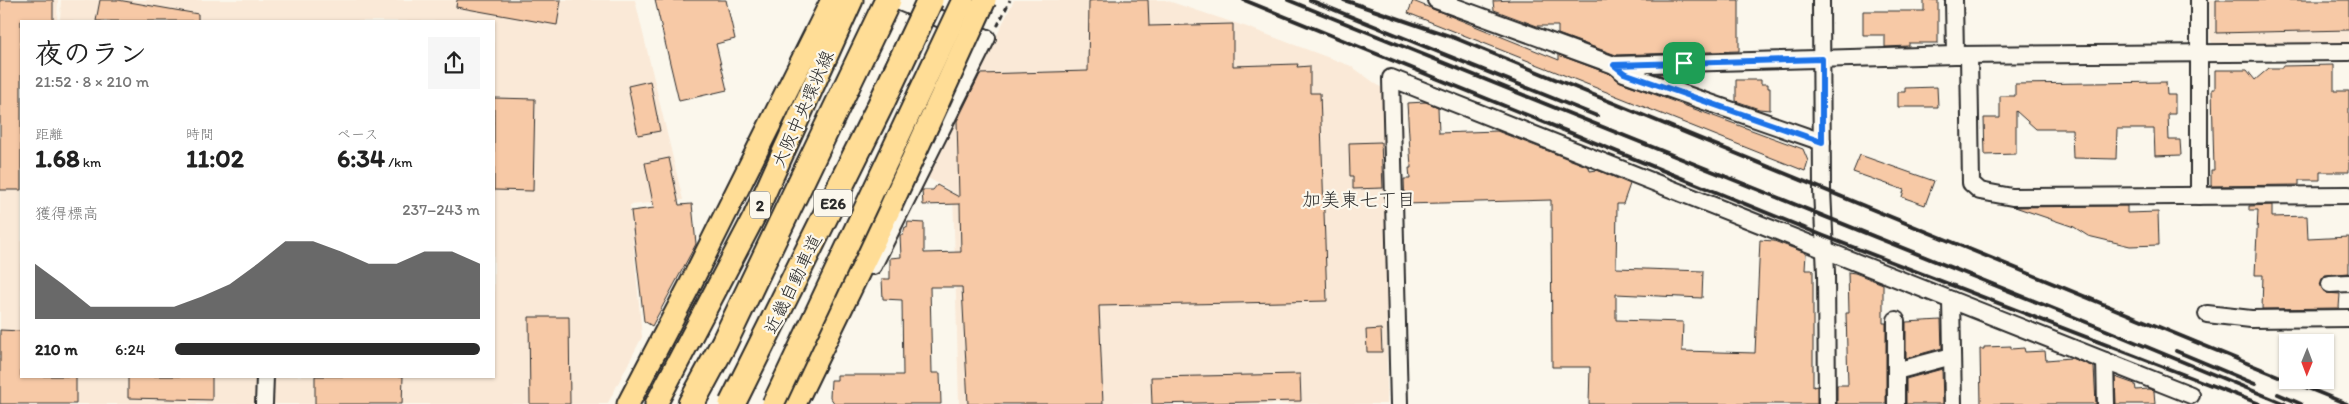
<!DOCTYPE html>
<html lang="ja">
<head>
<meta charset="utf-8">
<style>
  body { margin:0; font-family:Itim,"Klee One",sans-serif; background:#f6f6f6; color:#222; height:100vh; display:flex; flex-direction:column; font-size:19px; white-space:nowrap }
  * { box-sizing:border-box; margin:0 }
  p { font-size:16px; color:#767676 }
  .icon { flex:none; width:28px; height:28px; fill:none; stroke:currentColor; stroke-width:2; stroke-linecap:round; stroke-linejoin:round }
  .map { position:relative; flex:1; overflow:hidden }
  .sheet { position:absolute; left:20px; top:20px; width:475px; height:358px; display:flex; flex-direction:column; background:#fff; border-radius:0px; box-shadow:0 1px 4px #0004 }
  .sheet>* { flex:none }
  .needle { width:32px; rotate:181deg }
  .fabs { position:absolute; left:2279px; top:334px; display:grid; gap:10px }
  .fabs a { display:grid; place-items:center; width:55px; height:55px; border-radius:0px; background:#fff; box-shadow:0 1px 4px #0004; font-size:25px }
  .pin { position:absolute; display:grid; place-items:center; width:42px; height:42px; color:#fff; margin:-21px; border-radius:10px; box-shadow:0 2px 8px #0006 }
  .round { display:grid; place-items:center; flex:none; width:52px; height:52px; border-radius:0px; background:#f6f6f6 }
  .summary { display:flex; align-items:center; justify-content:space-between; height:85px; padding:0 15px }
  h1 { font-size:28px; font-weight:700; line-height:38px }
  .figures { display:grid; grid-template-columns:repeat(3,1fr); gap:8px; height:85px; padding:5px 15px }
  .figures div { display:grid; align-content:center }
  .figures b { font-size:25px; font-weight:700 }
  .figures small { font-size:14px; font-weight:400 }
  .figures p { font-size:14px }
  .chart { height:140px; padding:10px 15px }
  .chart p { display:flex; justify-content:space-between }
  .chart svg { width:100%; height:90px; margin-top:5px; fill:#2b2b2b; opacity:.7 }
  ul { padding:0 15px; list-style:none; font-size:16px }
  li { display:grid; grid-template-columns:80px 60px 1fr; align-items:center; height:38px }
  li i { height:12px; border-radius:6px; background:#2b2b2b }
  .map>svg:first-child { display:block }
</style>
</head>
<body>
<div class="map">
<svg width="2349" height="404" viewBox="0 0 2349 404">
  <rect width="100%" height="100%" fill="#fbf7ec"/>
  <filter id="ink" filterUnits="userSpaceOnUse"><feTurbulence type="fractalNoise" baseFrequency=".02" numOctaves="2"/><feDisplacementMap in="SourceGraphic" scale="10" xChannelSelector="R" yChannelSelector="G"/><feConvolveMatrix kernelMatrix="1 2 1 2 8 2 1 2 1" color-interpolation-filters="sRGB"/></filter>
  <g filter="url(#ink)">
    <g fill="#fae9d7">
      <polygon points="0,0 58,0 57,21 21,21 21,376 494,376 494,21 60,21 61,0 635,0 683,200 630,205 642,337 609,401 607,404 0,404"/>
      <polygon points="1014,0 1165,0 1247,27 1351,66 1386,91 1387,404 959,404 953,192 928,178"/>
      <polygon points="2210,0 2349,0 2349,45 2214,46 2210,39"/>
    </g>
    <g fill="#f7c9a6" stroke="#2b2b2b">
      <polygon points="0,0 53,0 53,21 21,21 21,190 0,190"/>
      <polygon points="100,0 118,0 198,14 198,21 96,21"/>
      <polygon points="457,0 561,0 557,25 456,7"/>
      <polygon points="655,0 726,0 735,39 716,44 727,90 679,101"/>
      <polygon points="1096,0 1148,0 1149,26 1233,24 1233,66 1298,64 1297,67 1310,66 1310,93 1320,93 1327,301 1099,306 1103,404 968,404 962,287 930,287 932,373 940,373 941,404 835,404 830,397 831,380 837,380 837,375 903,375 902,300 883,299 882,279 890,279 890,258 901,257 900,235 903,235 905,227 907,228 908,222 924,223 924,253 961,252 960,204 923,205 922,190 933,190 937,185 959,197 957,121 980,74 1088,71 1089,1"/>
      <polygon points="1512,0 1739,0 1739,51 1616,55 1558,34 1558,26 1537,26 1494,10 1493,1"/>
      <polygon points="1924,0 1938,0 1938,43 1909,43 1909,46 1885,47 1885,35 1863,35 1863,11 1924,11"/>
      <polygon points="2216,0 2349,0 2349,30 2216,33"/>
      <polygon points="1413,1 1559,60 1559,55 1610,74 1621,82 1803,149 1808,161 1805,171 1408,13"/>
      <polygon points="2334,65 2334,91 2349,91 2349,172 2320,172 2320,180 2299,180 2299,185 2211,186 2211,170 2214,170 2212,89 2215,89 2215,70 2247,70 2255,80 2269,68 2282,68 2282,66"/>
      <polygon points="1685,73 1685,84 1657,74"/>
      <polygon points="1736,80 1761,80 1761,84 1768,84 1768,88 1770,88 1770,110 1759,109 1736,101"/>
      <polygon points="650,81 660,131 638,135 628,86"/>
      <polygon points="2166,82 2167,95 2175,95 2175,114 2168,114 2169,140 2180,140 2181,155 2155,156 2154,129 2117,129 2116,159 2073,158 2072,129 2036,129 2016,111 2016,154 1985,155 1984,118 2000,118 2000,96 2015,96 2015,84"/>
      <polygon points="1937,87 1938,107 1898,107 1898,92 1905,92 1905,88"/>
      <polygon points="494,98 535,99 533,191 494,190"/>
      <polygon points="1426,102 1438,107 1439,133 1497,131 1589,167 1590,171 1597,170 1630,184 1623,204 1617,204 1616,268 1703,271 1702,298 1616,294 1616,320 1683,322 1682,351 1755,353 1760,240 1774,241 1806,253 1805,270 1813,270 1813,387 1817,386 1817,404 1589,404 1590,367 1552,367 1551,200 1405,204 1404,179 1410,179 1409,168 1411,168 1407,103"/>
      <polygon points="1381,142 1383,188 1353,189 1353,176 1350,176 1349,143"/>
      <polygon points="1860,155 1934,181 1925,205 1902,197 1904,190 1853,172"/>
      <polygon points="669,158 679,205 692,204 696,244 652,326 644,321 631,211 654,208 645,163"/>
      <polygon points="2272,205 2272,217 2307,216 2308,239 2349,237 2349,273 2325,275 2320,284 2326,293 2340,294 2339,308 2262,309 2263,275 2255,275 2258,210 2249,210 2249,206"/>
      <polygon points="2110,206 2127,206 2127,213 2158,212 2159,245 2130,246 2088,236 2074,227 2015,207"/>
      <polygon points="1848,272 1855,273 1883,284 1883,323 1886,323 1886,404 1837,404 1837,385 1848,385 1846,313 1849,313"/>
      <polygon points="529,317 569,317 570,404 530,404"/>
      <polygon points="1941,320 1942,348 1906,358 1906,322"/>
      <polygon points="1381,329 1382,352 1367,352 1366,330"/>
      <polygon points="0,330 21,331 21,376 76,376 76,404 0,404"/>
      <polygon points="2011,346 2011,349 2024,348 2025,352 2045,351 2046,360 2071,358 2094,367 2096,404 1981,404 1980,349 1984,349 1984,347"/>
      <polygon points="1942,369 1943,404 1906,404 1906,379"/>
      <polygon points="1300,374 1301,401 1152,404 1151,377"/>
      <polygon points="128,376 212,376 212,400 128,398"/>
      <polygon points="315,376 403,376 402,404 315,404"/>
      <polygon points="2115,377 2135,384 2136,390 2149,389 2154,391 2155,404 2116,404"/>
    </g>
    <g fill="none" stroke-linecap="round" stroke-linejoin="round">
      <defs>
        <g id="minor">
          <polyline points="1436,0 1614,65 1624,73 1822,142"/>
          <polyline points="1821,0 1822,190 1826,273 1827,404"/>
          <polyline points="1954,0 1955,55"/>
          <polyline points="2199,0 2199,196"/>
          <polyline points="1969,55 1971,183 1980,191 2012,197 2349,195"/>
          <polyline points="1614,65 1955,55 2349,52"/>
          <polyline points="873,266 987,38 895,0"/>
          <polyline points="2330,284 2349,283"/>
          <polyline points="1951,300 1953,404"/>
          <polyline points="2207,314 2251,319 2349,318"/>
          <polyline points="1896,320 1896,404"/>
          <polyline points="2105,361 2106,404"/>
          <polyline points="1896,371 1952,356"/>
          <polyline points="264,404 265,376"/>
          <polyline points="1399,404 1391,78 2191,395"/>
        </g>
        <g id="major">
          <polyline points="628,404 690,285 832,0"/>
          <polyline points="656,404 754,217 852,0"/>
          <polyline points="795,404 891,206"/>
        </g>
        <polyline id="highway" points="691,404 724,343 888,0"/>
      </defs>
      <use href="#minor" stroke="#2b2b2b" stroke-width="20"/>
      <use href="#major" stroke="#2b2b2b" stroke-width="25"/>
      <use href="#highway" stroke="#2b2b2b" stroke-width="29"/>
      <polyline stroke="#2b2b2b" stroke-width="3" stroke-dasharray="5 4" stroke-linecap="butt" points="997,24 998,25 1010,0"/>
      <use href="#minor" stroke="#fbf7ec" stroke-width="16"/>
      <use href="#major" stroke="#ffdd96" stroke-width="21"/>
      <use href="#highway" stroke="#ffdd96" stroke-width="25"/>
      <g stroke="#2b2b2b" stroke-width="4">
        <polyline points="1244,0 1824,236 2260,404"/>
        <polyline points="1288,0 2101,328 2285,404"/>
        <polyline points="1310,0 1597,116"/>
        <polyline points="1344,0 1455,38 2288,380"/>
        <polyline points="2176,351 2255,384"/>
        <polyline points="2288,380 2347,404"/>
        <polyline points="2278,394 2301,404"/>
      </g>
      <defs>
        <g id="major-bridge">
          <polyline points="891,206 985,0"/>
          <polyline points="773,404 963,0"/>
        </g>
        <polyline id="highway-bridge" points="732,404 880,106 930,0"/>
      </defs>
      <use href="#major-bridge" stroke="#2b2b2b" stroke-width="25" stroke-linecap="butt"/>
      <use href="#highway-bridge" stroke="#2b2b2b" stroke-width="29" stroke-linecap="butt"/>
      <use href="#major-bridge" stroke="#ffdd96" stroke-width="21"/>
      <use href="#highway-bridge" stroke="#ffdd96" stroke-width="25"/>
    </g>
  </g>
  <g fill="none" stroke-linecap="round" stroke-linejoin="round" filter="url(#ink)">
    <defs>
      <polygon id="route" points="1822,59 1822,142 1624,73 1614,65"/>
    </defs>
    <use href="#route" stroke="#fff" stroke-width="10"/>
    <use href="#route" stroke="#1a73e8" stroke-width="6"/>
  </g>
  <g text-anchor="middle" stroke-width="4.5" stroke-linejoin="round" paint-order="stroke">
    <g fill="#fbf7ec" stroke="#696865" stroke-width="1">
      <rect x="814" y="189.5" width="38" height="27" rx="4"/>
      <rect x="750" y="191.5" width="20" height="27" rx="4"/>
    </g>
    <g font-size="16" font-weight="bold" fill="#2b2b2b">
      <text x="833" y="209">E26</text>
      <text x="760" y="211">2</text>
    </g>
    <g font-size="18" fill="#2b2b2b" stroke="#fbf7ec">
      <text transform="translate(803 109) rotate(-66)" y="6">大阪中央環状線</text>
      <text transform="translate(793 284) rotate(-64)" y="6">近畿自動車道</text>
    </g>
    <g font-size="19" fill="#2b2b2b" stroke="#fbf7ec">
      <text x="1359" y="206">加美東七丁目</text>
    </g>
  </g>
</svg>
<div class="fabs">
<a><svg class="needle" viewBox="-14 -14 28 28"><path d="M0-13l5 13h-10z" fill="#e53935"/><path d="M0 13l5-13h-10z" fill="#767676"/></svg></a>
</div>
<div class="pin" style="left:1684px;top:63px;background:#1e9e55"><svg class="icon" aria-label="arrive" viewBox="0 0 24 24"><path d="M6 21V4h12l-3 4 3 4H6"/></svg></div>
<section class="sheet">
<div class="summary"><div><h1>夜のラン</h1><p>21:52 · 8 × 210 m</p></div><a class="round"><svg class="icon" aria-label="share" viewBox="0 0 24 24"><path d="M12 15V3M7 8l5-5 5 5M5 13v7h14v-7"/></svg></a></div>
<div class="figures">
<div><p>距離</p><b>1.68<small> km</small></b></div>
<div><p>時間</p><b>11:02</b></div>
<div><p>ペース</p><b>6:34<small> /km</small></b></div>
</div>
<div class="chart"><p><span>獲得標高</span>237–243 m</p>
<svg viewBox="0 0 160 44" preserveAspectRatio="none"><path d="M0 44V17L10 27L20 38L30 38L40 38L50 38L60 33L70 27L80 17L90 6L100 6L110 11L120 17L130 17L140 11L150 11L160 17V44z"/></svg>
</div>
<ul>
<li><b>210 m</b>6:24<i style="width:100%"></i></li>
</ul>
</section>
</div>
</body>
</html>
